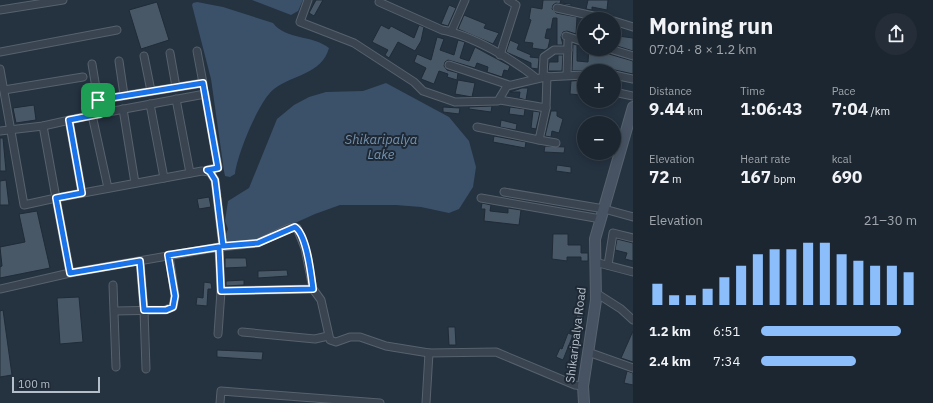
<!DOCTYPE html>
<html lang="en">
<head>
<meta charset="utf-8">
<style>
  body { margin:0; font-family:"IBM Plex Sans",sans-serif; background:#252e38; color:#f1f3f6; height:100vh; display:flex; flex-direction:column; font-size:15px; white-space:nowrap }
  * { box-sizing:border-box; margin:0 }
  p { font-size:13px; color:#a0a5ab }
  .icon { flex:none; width:22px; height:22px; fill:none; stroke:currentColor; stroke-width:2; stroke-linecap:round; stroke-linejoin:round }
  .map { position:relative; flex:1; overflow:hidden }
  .side { display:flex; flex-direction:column; background:#1c2630; width:300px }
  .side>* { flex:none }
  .buttons { position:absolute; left:577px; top:12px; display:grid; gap:8px }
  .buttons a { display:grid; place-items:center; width:44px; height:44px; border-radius:50%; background:#1c2630; box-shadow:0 2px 10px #0003,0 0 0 1px #3a434c; font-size:20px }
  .scale { position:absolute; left:12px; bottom:10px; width:88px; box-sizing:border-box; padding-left:4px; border:2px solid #b5bfca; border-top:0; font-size:11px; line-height:14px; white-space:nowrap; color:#b5bfca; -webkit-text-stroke:3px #1e2935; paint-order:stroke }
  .pin { position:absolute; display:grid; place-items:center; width:34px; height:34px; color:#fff; margin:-17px; border-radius:8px; box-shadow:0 2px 6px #0006 }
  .round { display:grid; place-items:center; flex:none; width:42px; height:42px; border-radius:21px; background:#252e38 }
  .overview { display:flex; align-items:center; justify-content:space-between; height:68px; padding:0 16px }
  h1 { font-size:22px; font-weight:800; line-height:30px }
  .metrics { display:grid; grid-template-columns:repeat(3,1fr); gap:6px; height:68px; padding:4px 16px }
  .metrics div { display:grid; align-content:center }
  .metrics b { font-size:17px; font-weight:800 }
  .metrics small { font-size:11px; font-weight:400 }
  .metrics p { font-size:11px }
  .chart { height:112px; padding:8px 16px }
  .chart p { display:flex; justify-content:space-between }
  .chart svg { width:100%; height:72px; margin-top:4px; stroke:#8bbefa; stroke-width:6 }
  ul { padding:0 16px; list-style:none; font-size:13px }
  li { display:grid; grid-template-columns:64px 48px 1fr; align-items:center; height:30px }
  li i { height:10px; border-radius:5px; background:#8bbefa }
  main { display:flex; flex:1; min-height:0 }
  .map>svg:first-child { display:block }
</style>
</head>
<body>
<main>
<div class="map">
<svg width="633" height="403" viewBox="0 0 633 403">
  <rect width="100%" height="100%" fill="#253240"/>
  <g fill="#3a5169">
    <polygon points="252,0 303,0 298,11 291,15"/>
    <path d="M197 2 223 7 273 23C286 40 313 35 329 48 322 74 292 75 274 89 259 100 237 155 235 174L230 177 225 176 224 171 211 79 192 5 193 3Z"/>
    <polygon points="386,83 449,117 469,141 476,167 473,187 459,209 449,213 421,207 396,205 340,205 315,214 257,240 248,242 223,242 228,229 225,221 228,201 249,188 277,119 294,105 309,97 326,92 363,91"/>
  </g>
  <g fill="#485866" stroke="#202b37">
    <polygon points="316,0 323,0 314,16 309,13"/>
    <polygon points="543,0 561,0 560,3 571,4 571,6 556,3 553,5 552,9 556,13 577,17 576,34 567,31 563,32 561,37 563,45 557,45 557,18 553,18 551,29 547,29 545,38 550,39 548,48 545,50 532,48 533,43 524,42 531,20 529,19 531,7 542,9"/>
    <polygon points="588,0 608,0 607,10 592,7 592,10 586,9"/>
    <polygon points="157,2 169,40 141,49 129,10"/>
    <polygon points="449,5 456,8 448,26 441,24"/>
    <polygon points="464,15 486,24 484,28 499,33 493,44 458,29"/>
    <polygon points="381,25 389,29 391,26 414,38 419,25 424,27 421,41 415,51 398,42 389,58 385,55 388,50 372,42"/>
    <polygon points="618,36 633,38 633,51 617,46"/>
    <polygon points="437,37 444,39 440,50 454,55 458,40 465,42 460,58 469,61 475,47 510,66 508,71 504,70 502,77 487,72 488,67 477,63 475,68 448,60 445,62 444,66 447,70 458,73 457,80 447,77 448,74 439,71 434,84 421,79 426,68 414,62 417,54 431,60"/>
    <polygon points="510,40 519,44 517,49 531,55 530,57 539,58 538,69 531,68 531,63 506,52"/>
    <polygon points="573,44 577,45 577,61 588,62 589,49 605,50 609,54 633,61 633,74 615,70 572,71"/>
    <polygon points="558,55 563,55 562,71 548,71 549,62 558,62"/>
    <polygon points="458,80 475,83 472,97 455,94"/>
    <polygon points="584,80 581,95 570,94 571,81"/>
    <polygon points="522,88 528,88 526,100 519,98 520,92 510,92"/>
    <polygon points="34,105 36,120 16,123 13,108"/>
    <polygon points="492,106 491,112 469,109 469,107"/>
    <polygon points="443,107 460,108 459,114 443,112"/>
    <polygon points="510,107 525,109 524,116 509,114"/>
    <polygon points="533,111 540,112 536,129 531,128"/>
    <polygon points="551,111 557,111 557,116 563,119 559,133 552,131 551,137 545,136"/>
    <polygon points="501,120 517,124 516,130 500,127"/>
    <polygon points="494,136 526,142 525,148 493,142"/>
    <polygon points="0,138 3,138 6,171 0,171"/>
    <polygon points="545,146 565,147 564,153 544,152"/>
    <polygon points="557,165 571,167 571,173 556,171"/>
    <polygon points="6,180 9,205 0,205 0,181"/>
    <polygon points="209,197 211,207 199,209 197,199"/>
    <polygon points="482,203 491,205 490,211 508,213 508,208 521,210 519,225 484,221 485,209 481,209"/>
    <polygon points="37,211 50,268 0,278 0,267 2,266 0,247 25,242 19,214"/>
    <polygon points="553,234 568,234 568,245 581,245 581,253 588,253 588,261 581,261 581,257 567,257 567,261 552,259"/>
    <polygon points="617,239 633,243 633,261 625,259 627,253 615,250"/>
    <polygon points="225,258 246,258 247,267 225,268"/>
    <polygon points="287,270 288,276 258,278 258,271"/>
    <polygon points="244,280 244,285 226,286 226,281"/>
    <polygon points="204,282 211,283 212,289 208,289 207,306 196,305 197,297 203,298"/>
    <polygon points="79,297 83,342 60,344 57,298"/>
    <polygon points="579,305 585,306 582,324 575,323"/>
    <polygon points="3,310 12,375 0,377 0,311"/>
    <polygon points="448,327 455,327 456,345 449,345"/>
    <polygon points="633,331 633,362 621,358"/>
    <polygon points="568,333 573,335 563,360 556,357 560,348 562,349"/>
    <polygon points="217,350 263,352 262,360 217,357"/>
    <polygon points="627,371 633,373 633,385 624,383"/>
  </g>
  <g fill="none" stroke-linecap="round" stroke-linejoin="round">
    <defs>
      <g id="street">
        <polyline points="308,0 300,22 354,43 414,82 423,91 455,102 498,101 507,86 545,77 584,75"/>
        <path d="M379 2 442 30C471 35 514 60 536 78"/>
        <polyline points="557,8 607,19"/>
        <polyline points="0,10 63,0"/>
        <polyline points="614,21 633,27"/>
        <polyline points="451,32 465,0"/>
        <polyline points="566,36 584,42"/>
        <polyline points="610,49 633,56"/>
        <polyline points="0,52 117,30"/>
        <polyline points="170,53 176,87"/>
        <polyline points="500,55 516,5 508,0"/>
        <polyline points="144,56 151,91"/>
        <polyline points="119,61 124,95"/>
        <polyline points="92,64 98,100"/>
        <polyline points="449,65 509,85"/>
        <polyline points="0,69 24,205 56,198 70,273"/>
        <polyline points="567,75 568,41"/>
        <polyline points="614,75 633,79"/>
        <polyline points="543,77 544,57 554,50 568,50"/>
        <polyline points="4,90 83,77"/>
        <polyline points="614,92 633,96"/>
        <polyline points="176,99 190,173"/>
        <polyline points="500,100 546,108"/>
        <polyline points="150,104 164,178"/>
        <polyline points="123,109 135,183"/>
        <polyline points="100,114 98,100 203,83 197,51"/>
        <polyline points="69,120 82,193"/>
        <polyline points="43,126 56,198 202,171 210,172 215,180 223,247"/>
        <polyline points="477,127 539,140 546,108 547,76"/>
        <polyline points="0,131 43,126 92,115"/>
        <polyline points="539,140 556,143"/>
        <polyline points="108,188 92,115 205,94 218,167 207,170"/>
        <polyline points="504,192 604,209 633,217"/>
        <polyline points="481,198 601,219"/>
        <polyline points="220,247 258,243 289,228 297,228 305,248 313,289 321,300 330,340 336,342 350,337 360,337 386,346 429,353"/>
        <polyline points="140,261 144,310 146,369"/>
        <polyline points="595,262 633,272"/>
        <polyline points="608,265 613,233 633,238"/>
        <polyline points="113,285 116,367"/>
        <polyline points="0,289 70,273 219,247 221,291 218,334"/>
        <polyline points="221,291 313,289"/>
        <polyline points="596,293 621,309 633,320"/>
        <polyline points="115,311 165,310 173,307 175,296 169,255"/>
        <polyline points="242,332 315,339 328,336"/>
        <polyline points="588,352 633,368"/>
        <polyline points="220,403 221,391 380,403"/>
        <polyline points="426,403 429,353 496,352 575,385 583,386"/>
      </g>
      <polyline id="secondary" points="584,403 583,386 596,300 595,239 633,107"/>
    </defs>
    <use href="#street" stroke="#57626d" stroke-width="9"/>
    <use href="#secondary" stroke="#57626d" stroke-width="12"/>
    <use href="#street" stroke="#394450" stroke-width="7"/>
    <use href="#secondary" stroke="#475363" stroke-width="10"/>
  </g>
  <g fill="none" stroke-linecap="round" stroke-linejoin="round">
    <defs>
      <path id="route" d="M203 83 218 168 207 170 210 172 215 180 223 246 258 243 295 227C307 235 311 274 313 289L221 291 219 247 168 255 175 296 173 307 166 310H144L140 261 70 273 56 198 82 193 69 120 100 114 98 100Z"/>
    </defs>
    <use href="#route" stroke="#fff" stroke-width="8"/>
    <use href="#route" stroke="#1a73e8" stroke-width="5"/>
  </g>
  <g text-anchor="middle" stroke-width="4" stroke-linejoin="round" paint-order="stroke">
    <g font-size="12" fill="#b5bfca" stroke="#1e2935">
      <text transform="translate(576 335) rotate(-83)" y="4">Shikaripalya Road</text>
    </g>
    <g font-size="13" font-style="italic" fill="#7592ae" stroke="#1e2935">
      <text x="381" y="144">Shikaripalya<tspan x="381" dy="15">Lake</tspan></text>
    </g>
  </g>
</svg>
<div class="buttons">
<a><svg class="icon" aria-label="locate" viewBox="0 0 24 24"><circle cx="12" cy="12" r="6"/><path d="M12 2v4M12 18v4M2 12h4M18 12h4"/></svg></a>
<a>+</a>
<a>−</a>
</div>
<div class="scale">100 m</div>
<div class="pin" style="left:98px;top:100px;background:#1e9e55"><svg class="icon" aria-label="arrive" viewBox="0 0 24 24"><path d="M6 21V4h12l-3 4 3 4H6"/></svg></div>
</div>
<section class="side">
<div class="overview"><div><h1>Morning run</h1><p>07:04 · 8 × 1.2 km</p></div><a class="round"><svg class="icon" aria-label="share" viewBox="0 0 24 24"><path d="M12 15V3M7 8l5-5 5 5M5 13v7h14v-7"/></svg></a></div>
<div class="metrics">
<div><p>Distance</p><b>9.44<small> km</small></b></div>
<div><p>Time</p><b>1:06:43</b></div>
<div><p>Pace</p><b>7:04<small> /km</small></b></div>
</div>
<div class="metrics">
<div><p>Elevation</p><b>72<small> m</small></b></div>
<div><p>Heart rate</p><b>167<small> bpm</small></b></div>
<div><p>kcal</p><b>690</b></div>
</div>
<div class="chart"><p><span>Elevation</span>21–30 m</p>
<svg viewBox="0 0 160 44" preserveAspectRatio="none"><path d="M5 44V31M15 44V38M25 44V38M35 44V34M45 44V27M55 44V20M65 44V13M75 44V10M85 44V10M95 44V6M105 44V6M115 44V13M125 44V17M135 44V20M145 44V20M155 44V24"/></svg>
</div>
<ul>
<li><b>1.2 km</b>6:51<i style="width:90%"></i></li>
<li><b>2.4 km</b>7:34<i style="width:61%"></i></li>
</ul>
</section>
</main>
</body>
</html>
